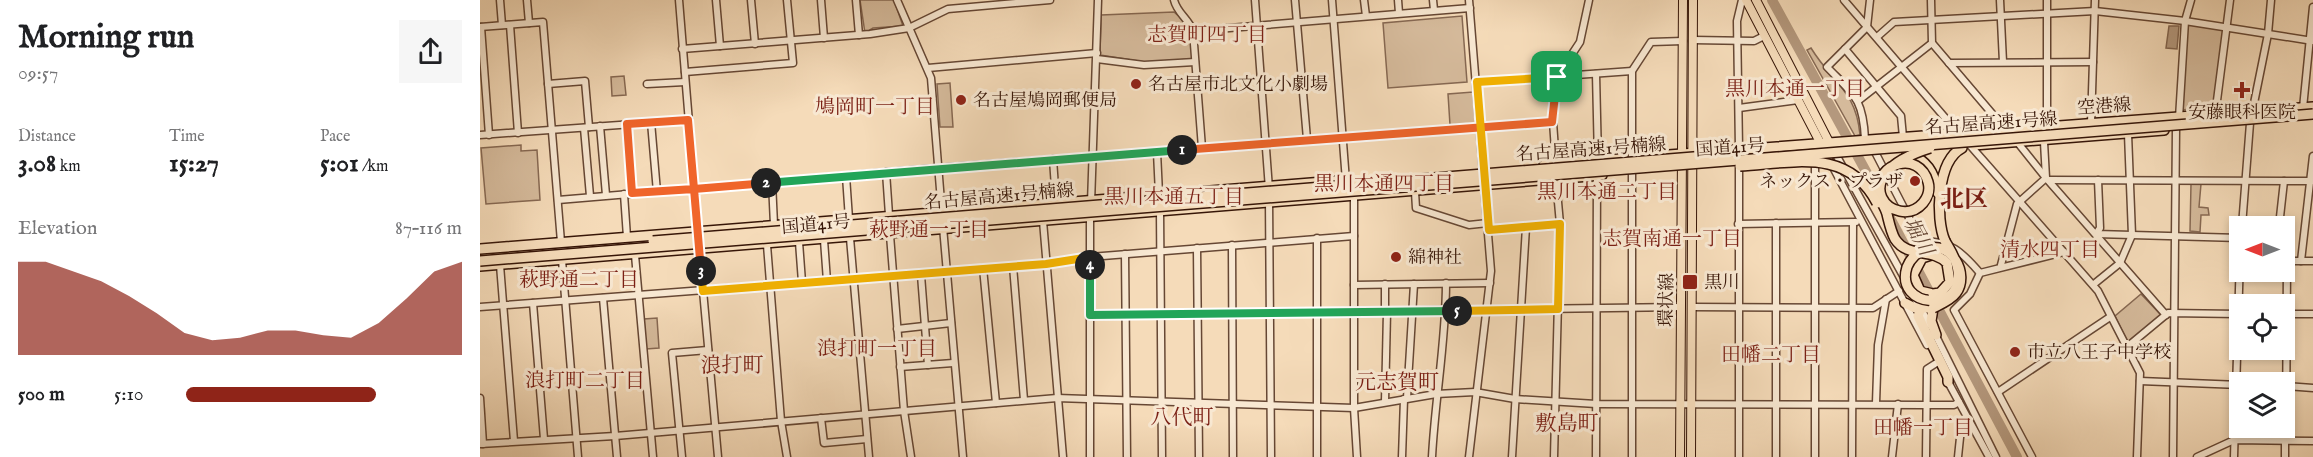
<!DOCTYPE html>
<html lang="en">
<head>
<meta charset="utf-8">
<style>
  body { margin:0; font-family:"IM FELL English","Noto Serif JP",serif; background:#f6f6f6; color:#202124; height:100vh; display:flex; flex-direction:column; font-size:22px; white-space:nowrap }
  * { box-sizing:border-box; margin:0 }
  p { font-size:20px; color:#757577 }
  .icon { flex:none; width:33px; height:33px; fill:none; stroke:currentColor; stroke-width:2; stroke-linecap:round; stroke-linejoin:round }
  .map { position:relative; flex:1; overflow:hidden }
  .sheet { display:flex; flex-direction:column; background:#fff; width:480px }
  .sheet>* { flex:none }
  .needle { width:39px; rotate:270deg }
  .controls { position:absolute; left:1749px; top:216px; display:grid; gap:12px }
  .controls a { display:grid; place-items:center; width:66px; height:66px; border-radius:0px; background:#fff; box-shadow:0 3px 9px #0003; font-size:30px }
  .pin { position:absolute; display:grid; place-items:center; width:51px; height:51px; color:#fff; margin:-26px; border-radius:12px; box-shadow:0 3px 9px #0006 }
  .km { position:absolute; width:30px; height:30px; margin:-15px; border-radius:50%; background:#222; color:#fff; font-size:16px; line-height:30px; text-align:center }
  .round { display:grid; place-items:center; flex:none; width:63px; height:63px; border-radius:0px; background:#f6f6f6 }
  .overview { display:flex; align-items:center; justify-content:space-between; height:102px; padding:0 18px }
  h1 { font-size:33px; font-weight:800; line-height:45px }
  .stats { display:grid; grid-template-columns:repeat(3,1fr); gap:9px; height:102px; padding:6px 18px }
  .stats div { display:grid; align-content:center }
  .stats b { font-size:26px; font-weight:800 }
  .stats small { font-size:16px; font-weight:400 }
  .stats p { font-size:16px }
  .chart { height:168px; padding:12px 18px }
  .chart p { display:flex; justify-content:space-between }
  .chart svg { width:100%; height:108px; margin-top:6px; fill:#8f2418; opacity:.7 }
  ul { padding:0 18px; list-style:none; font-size:20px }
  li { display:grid; grid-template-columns:96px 72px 1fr; align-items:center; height:45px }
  li i { height:15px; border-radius:8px; background:#8f2418 }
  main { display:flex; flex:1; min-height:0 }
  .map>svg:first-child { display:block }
</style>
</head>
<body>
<main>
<section class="sheet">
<div class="overview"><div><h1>Morning run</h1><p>09:57</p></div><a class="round"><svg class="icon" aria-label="share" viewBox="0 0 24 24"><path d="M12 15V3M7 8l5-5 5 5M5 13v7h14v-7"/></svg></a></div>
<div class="stats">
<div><p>Distance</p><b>3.08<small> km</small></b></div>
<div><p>Time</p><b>15:27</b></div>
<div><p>Pace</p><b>5:01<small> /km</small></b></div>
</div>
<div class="chart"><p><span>Elevation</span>87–116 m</p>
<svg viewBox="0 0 160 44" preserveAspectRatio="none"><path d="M0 44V6L10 6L20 10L30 14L40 20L50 27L60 35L70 38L80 37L90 34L100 34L110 36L120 37L130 31L140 21L150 10L160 6V44z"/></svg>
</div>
<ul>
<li><b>500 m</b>5:10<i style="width:69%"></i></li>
</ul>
</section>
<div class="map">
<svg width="1833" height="457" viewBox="0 0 1833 457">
  <rect width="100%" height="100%" fill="#f5dbb9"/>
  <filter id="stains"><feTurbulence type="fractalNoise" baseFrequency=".00333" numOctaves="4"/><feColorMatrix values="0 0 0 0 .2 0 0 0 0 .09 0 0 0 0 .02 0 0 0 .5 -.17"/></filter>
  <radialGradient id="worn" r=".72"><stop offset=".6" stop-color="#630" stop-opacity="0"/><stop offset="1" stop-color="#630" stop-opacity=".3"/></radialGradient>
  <g fill="#d5ba9b" stroke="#866852" stroke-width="1.5">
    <polygon points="380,0 414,0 423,26 393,28 385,33"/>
    <path d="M694 12C714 29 710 32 712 59L665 62 620 55 621 15Z"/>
    <polygon points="982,16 987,82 908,88 903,23"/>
    <polygon points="1711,24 1742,29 1744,31 1734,107 1701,110 1707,27"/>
    <path d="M1331 48C1353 84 1376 90 1380 135L1375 136 1327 50Z"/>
    <polygon points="144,76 146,95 132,96 131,77"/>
    <polygon points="470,83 473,127 460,127 457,84"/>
    <polygon points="993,92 996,123 970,125 968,94"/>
    <polygon points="41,145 41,151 57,150 60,200 6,204 1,148"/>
    <polygon points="1711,184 1721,184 1719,207 1728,208 1729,215 1721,215 1720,232 1710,231"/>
    <polygon points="1661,294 1681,315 1648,343 1635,316"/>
    <polygon points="177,318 179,348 166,349 164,319"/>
  </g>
  <polygon fill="#b4987d" stroke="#82644e" stroke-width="1.5" points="1689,26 1699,26 1697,49 1686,48"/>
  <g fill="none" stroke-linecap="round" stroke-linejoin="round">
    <g stroke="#b4987d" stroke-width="10">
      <polyline points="1292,0 1400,197"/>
      <polyline points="1408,214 1537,457"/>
    </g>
    <defs>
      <g id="minor">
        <polyline points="20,0 22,25"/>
        <polyline points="47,0 49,23"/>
        <polyline points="199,0 218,233"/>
        <polyline points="236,0 240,46"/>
        <polyline points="271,0 275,44"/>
        <polyline points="341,0 344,38"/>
        <polyline points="376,0 379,35"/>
        <polyline points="417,0 451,78 462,214"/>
        <path d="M694 0C697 13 708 18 713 31L722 148"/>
        <polyline points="775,0 789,189"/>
        <polyline points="815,0 827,139"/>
        <polyline points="852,0 866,181"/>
        <polyline points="884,0 886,16"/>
        <polyline points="918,0 919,13"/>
        <polyline points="953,0 954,10"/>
        <polyline points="1364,0 1479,134"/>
        <polyline points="1451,0 1452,43 1526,130"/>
        <polyline points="1520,0 1523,62"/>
        <polyline points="1567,0 1567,127"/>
        <polyline points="30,25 38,133"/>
        <polyline points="0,27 63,22 81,242"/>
        <polyline points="1,27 9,135"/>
        <polyline points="713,31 990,8"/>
        <polyline points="1397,37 1414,22 1615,11 1705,21 1833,41"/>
        <polyline points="1213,40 1274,41 1284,36"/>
        <polyline points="202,49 390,34 429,28 468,9 570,0"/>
        <polyline points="1365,49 1421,116 1423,137"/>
        <polyline points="617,59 664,65 715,62"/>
        <polyline points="1469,63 1613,62"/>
        <polyline points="448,68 617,53"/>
        <polyline points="205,72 313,63 307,0"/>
        <polyline points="1116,74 1118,160"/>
        <polyline points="997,82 1152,71"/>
        <polyline points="68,84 105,81 109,127"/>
        <polyline points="167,84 205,82"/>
        <polyline points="1378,101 1452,43"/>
        <polyline points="1259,108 1318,100"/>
        <polyline points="1823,108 1833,7"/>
        <polyline points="1735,116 1750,0"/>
        <polyline points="1699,118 1705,21 1711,0"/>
        <polyline points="171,122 177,192"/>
        <polyline points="1611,123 1615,0"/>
        <polyline points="147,124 152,193"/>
        <polyline points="120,126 126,195"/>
        <polyline points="104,128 110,196"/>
        <polyline points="0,135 209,120"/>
        <path d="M1385 139C1383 98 1374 95 1347 67L1387 27 1390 0"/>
        <polyline points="1349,142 1426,281"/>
        <polyline points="1564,142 1566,178 1686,315"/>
        <polyline points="1488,143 1618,291 1660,373 1657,457"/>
        <polyline points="1259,149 1257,21 1262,0"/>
        <polyline points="677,152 679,194"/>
        <path d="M1395 152 1441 241C1471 241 1481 251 1500 273"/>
        <polyline points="1346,154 1447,345"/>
        <polyline points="1152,158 1152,71 1171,42 1203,41"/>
        <polyline points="573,159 576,202"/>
        <polyline points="1076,164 1073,122 1077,77 1100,42 1109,0"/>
        <polyline points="1259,165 1259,457"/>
        <polyline points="406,172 409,215"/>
        <polyline points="366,176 369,219"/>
        <polyline points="1569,180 1833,181"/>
        <polyline points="1618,180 1620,228 1616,234 1760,238"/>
        <polyline points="292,182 294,225"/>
        <polyline points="935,192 936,208 989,225 1008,223"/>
        <polyline points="144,194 147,237"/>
        <polyline points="874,197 874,408 877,457"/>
        <polyline points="78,200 458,168 1073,122"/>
        <polyline points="789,200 791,457"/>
        <polyline points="611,203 618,0"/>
        <polyline points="680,211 682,457"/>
        <polyline points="610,213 610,457"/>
        <polyline points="563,221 583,457"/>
        <polyline points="1258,224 1376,222"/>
        <polyline points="1762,226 1770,123 1788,34 1791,0"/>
        <polyline points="1799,226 1804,181"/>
        <polyline points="463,227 483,457"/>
        <polyline points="1009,230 1080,224"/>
        <polyline points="410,235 424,411 431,457"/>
        <polyline points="370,238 389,457"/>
        <polyline points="837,238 837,457"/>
        <polyline points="344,240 347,281"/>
        <polyline points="319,242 322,282"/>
        <polyline points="287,245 301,421 307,457"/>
        <polyline points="752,245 753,457"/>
        <polyline points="219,246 238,457"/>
        <polyline points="717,248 719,457"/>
        <polyline points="645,254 647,457"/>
        <polyline points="155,255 173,457"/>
        <polyline points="82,260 98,457"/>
        <polyline points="1805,261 1833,261"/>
        <polyline points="1821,261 1833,156"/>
        <polyline points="20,265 34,441"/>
        <polyline points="1521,265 1537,204 1566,178 1538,143"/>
        <polyline points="533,266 544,400"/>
        <polyline points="503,268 516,403"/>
        <polyline points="441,275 448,365"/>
        <polyline points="905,284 905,312"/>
        <polyline points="1614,284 1640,263 1652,235 1648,134"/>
        <polyline points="874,285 1010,283"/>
        <polyline points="1433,295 1450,325"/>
        <polyline points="123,298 137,457"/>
        <polyline points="53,303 64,439"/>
        <polyline points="0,307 566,264 610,257 874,236"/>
        <polyline points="1212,307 1393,308 1419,291"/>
        <polyline points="1804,314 1833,314"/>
        <polyline points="610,315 1201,307"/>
        <polyline points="417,329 471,323"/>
        <polyline points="1455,334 1516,457"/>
        <polyline points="1647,347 1688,313 1759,314"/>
        <polyline points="420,367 473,363"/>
        <polyline points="1467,380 1509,457"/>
        <polyline points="1660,381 1760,385"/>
        <polyline points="1805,386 1833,388"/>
        <polyline points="1518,392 1630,317"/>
        <polyline points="0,398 3,444"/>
        <polyline points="927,398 934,284"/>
        <polyline points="905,402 907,312"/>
        <polyline points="1396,403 1398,345 1406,299"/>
        <polyline points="341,418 344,443 387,439"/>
        <polyline points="1806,440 1807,261"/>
        <polyline points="0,444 135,436 577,398 874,408 956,394 995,392 1035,399 1116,404 1447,405 1474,405 1479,402"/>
        <polyline points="202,457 192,353 228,350"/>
        <polyline points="922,457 924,399"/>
        <path d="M952 457C955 399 966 341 966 283"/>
        <polyline points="989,457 1011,271 989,0"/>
        <polyline points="1032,457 1046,227"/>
        <polyline points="1074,457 1080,224 1076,180"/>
        <polyline points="1116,457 1117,176"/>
        <polyline points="1152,457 1152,168"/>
        <polyline points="1296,457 1296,223"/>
        <polyline points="1335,457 1335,161"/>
        <polyline points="1372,457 1373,223"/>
        <polyline points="1412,457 1418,404"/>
        <polyline points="1446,457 1447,369 1458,362"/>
        <polyline points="1478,457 1481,428 1490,423"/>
        <polyline points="1552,457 1474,310 1490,294 1500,273 1584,252"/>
        <polyline points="1693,457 1696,129"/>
        <polyline points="1717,457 1754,440 1833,441"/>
        <polyline points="1754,457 1760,256"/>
        <polyline points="1805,457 1805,440"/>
      </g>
      <g id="major">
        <polyline points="1266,0 1343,148"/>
        <polyline points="1276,0 1349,142"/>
        <polyline points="1200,457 1203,0"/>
        <polyline points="1211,457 1213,0"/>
      </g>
      <g id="highway">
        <polyline points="1494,145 1684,130"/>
        <path d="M1427 152C1447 161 1454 171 1458 193"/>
        <polyline points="1175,156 1833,107"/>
        <polyline points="1064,165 1140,159"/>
        <path d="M1465 241C1455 218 1457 161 1482 148"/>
        <polyline points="0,249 856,181"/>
        <polyline points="0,266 1122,175"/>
        <polyline points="1453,294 1440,291 1433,275 1442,258 1454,254"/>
        <polyline points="1458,299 1441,308 1438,316 1468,377 1468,382"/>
        <polyline points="1425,303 1435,308 1453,308 1451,321 1456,335"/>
      </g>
    </defs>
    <use href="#minor" stroke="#664734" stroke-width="9"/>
    <use href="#major" stroke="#371608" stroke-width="10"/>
    <use href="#highway" stroke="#371608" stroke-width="12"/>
    <use href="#minor" stroke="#f8e8d2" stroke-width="6"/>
    <use href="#major" stroke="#f5dbb9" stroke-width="8"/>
    <use href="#highway" stroke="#f5dbb9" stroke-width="9"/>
    <defs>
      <g id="highway-bridge">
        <path d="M1450 148C1357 177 1417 233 1443 203 1448 197 1450 189 1448 182 1439 150 1396 162 1398 193 1399 200 1405 206 1407 214 1409 222 1411 232 1415 239 1428 259 1452 247 1467 263L1470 282 1460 293 1453 294"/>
        <path d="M1260 166C1313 163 1368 147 1397 203"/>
        <polyline points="173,241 1238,155"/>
        <polyline points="0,261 1833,114"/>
        <path d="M1453 308C1461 304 1471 300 1476 293 1490 274 1471 240 1446 249 1438 251 1430 259 1427 267 1414 309 1485 313 1478 271 1477 260 1470 250 1465 241"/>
      </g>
    </defs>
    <use href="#highway-bridge" stroke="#371608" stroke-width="12" stroke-linecap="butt"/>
    <use href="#highway-bridge" stroke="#f5dbb9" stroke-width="9"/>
  </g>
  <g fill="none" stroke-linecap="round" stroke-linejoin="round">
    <defs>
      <polyline id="split-1" points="702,150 1072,122 1077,77"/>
      <polyline id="split-2" points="286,183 702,150"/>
      <polyline id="split-3" points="221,271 214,189 152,193 147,124 208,120 214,189 286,183"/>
      <polyline id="split-4" points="221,271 223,291 566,264 610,257 610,265"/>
      <polyline id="split-5" points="610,265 610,315 977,311"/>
      <polyline id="split-6" points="977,311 1078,309 1080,224 1009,230 997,82 1077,77"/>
    </defs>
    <use href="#split-1" stroke="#fff" stroke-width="12"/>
    <use href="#split-2" stroke="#fff" stroke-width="12"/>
    <use href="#split-3" stroke="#fff" stroke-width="12"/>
    <use href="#split-4" stroke="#fff" stroke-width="12"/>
    <use href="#split-5" stroke="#fff" stroke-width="12"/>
    <use href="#split-6" stroke="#fff" stroke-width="12"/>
    <use href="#split-1" stroke="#f0652b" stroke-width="8"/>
    <use href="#split-2" stroke="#22a559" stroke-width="8"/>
    <use href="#split-3" stroke="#f0652b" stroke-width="8"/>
    <use href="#split-4" stroke="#f5b400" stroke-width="8"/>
    <use href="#split-5" stroke="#22a559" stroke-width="8"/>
    <use href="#split-6" stroke="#f5b400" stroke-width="8"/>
  </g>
  <g fill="#8f2418" stroke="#f8e8d2" stroke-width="2">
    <circle cx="656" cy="84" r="6"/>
    <path d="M1759 81h6v6h6v6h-6v6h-6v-6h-6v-6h6z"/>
    <circle cx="481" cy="100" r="6"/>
    <circle cx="1435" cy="181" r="6"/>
    <circle cx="916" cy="257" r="6"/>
    <rect x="1202" y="274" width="16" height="16" rx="3"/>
    <circle cx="1535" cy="352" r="6"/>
  </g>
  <g text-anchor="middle" stroke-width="6" stroke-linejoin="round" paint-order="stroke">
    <g font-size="18" fill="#371608" stroke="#f8e8d2" text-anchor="start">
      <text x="668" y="90">名古屋市北文化小劇場</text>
      <text x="493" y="106">名古屋鳩岡郵便局</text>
      <text x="1762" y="118" text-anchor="middle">安藤眼科医院</text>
      <text x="1423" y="187" text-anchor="end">ネックス・プラザ</text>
      <text x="928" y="263">綿神社</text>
      <text x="1224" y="288">黒川</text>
      <text x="1547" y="358">市立八王子中学校</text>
    </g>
    <g font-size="18" fill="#371608" stroke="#f8e8d2">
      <text transform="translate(1624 106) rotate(-4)" y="6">空港線</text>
      <text transform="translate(1511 123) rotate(-4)" y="6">名古屋高速1号線</text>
      <text transform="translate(1250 147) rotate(-4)" y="6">国道41号</text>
      <text transform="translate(1111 149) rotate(-4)" y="6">名古屋高速1号楠線</text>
      <text transform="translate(519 196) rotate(-5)" y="6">名古屋高速1号楠線</text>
      <text transform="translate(336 224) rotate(-5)" y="6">国道41号</text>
      <text transform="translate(1186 300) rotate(-89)" y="6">環状線</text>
    </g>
    <g font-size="20" fill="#7a1f14" stroke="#f8e8d2">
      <text x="727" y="41">志賀町四丁目</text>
      <text x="1315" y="95">黒川本通一丁目</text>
      <text x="395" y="113">鳩岡町一丁目</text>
      <text x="904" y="190">黒川本通四丁目</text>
      <text x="1127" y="198">黒川本通二丁目</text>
      <text x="694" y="203">黒川本通五丁目</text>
      <text x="449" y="236">萩野通一丁目</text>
      <text x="1192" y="245">志賀南通一丁目</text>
      <text x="1570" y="256">清水四丁目</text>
      <text x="99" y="286">萩野通二丁目</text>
      <text x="397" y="355">浪打町一丁目</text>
      <text x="1291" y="361">田幡二丁目</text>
      <text x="105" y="387">浪打町二丁目</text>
      <text x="1443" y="434">田幡一丁目</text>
    </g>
    <g font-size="20" font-style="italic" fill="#694a37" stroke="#f8e8d2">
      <text transform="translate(1439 236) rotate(62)" y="7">堀川</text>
    </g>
    <g font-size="21" fill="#7a1f14" stroke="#f8e8d2">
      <text x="252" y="372">浪打町</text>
      <text x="917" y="389">元志賀町</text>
      <text x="702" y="424">八代町</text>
      <text x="1087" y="430">敷島町</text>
    </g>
    <g font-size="24" font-weight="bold" fill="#7a1f14" stroke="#f8e8d2">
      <text x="1484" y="207">北区</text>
    </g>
  </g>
  <rect width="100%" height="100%" filter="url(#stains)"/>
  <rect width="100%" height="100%" fill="url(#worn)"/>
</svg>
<div class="controls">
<a><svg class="needle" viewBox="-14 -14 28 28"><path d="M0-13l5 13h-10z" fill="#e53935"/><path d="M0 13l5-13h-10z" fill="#757577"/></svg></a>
<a><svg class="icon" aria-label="locate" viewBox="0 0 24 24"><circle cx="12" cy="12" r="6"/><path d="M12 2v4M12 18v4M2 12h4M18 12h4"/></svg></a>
<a><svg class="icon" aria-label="layers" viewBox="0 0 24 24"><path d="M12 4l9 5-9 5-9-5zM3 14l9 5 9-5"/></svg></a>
</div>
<div class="pin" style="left:1077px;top:77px;background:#1e9e55"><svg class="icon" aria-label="arrive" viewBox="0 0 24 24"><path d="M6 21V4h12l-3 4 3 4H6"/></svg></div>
<b class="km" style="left:702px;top:150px">1</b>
<b class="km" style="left:286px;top:183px">2</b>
<b class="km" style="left:221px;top:271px">3</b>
<b class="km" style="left:610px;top:265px">4</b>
<b class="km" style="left:977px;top:311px">5</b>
</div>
</main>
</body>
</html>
